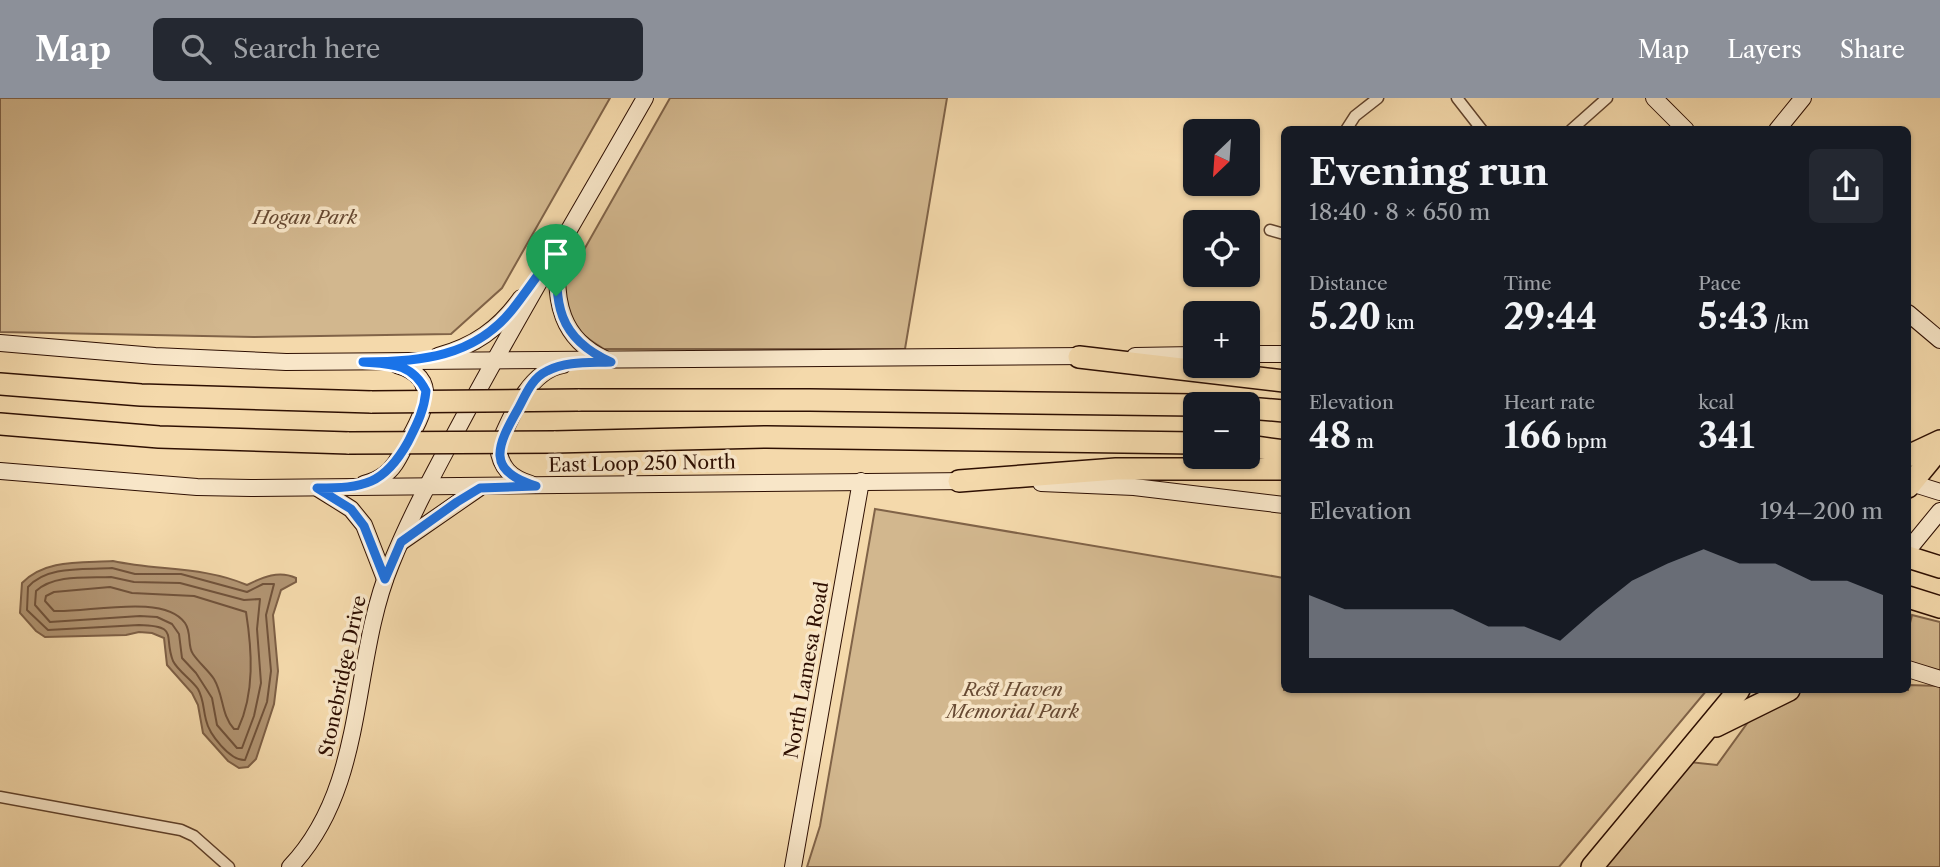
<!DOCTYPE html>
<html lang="en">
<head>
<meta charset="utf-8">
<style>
  body { margin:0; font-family:"Libre Caslon Text",serif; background:#242831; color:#f1f3f6; height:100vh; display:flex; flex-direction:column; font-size:26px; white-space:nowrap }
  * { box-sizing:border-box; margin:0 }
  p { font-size:23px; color:#9ea1a6 }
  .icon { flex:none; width:38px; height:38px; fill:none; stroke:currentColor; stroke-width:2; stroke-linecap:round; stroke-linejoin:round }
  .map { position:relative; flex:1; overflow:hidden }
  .details { position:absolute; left:1281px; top:28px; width:630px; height:567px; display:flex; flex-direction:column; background:#171b24; border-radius:10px; box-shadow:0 2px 5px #0004 }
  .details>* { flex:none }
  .needle { width:46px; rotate:205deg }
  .fabs { position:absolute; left:1183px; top:21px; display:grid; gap:14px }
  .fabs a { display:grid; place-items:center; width:77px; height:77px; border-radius:10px; background:#171b24; box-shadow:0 2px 5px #0004; font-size:35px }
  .pin { position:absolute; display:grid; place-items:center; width:60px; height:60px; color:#fff; margin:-72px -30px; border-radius:50% 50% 50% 0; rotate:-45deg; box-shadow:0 0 7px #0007 }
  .pin .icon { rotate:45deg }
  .round { display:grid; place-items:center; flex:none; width:74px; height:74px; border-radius:10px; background:#242831 }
  .overview { display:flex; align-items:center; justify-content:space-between; height:119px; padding:0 28px }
  h1 { font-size:38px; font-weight:700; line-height:52px }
  .figures { display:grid; grid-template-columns:repeat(3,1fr); gap:10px; height:119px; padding:7px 28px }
  .figures div { display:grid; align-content:center }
  .figures b { font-size:35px; font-weight:700 }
  .figures small { font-size:19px; font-weight:400 }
  .figures p { font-size:19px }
  .chart { height:196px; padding:14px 28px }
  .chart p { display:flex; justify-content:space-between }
  .chart svg { width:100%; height:126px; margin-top:7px; fill:#8c9099; opacity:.7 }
  header { display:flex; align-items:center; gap:42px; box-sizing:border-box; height:98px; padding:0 35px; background:#8c9099; color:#fff }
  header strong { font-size:33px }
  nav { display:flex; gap:38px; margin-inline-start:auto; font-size:24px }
  .search { width:490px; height:63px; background:#242831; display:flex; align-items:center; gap:18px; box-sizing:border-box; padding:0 24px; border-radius:10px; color:#9ea1a6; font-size:26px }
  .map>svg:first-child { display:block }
</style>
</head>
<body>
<header>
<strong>Map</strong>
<div class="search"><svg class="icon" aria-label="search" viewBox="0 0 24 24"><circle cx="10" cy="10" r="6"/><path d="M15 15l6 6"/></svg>Search here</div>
<nav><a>Map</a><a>Layers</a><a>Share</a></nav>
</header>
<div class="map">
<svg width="1940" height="769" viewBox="0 0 1940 769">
  <rect width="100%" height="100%" fill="#f4d9ab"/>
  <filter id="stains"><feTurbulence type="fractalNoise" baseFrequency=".00286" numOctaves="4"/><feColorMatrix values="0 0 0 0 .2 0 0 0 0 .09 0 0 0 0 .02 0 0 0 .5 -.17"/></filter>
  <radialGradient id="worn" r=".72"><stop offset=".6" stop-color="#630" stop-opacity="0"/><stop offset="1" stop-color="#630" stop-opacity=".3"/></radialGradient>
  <g fill="#d2b78e" stroke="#806348" stroke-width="2">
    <polygon points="0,0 610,0 502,190 451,236 254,239 0,234"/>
    <path d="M670 0H947L905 251H604C573 233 566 222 564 187Z"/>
    <polygon points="875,411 1284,480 1284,592 1707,592 1559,769 807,769 820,728"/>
    <polygon points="1912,517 1940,524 1940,573 1908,564 1908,533"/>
    <polygon points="1908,587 1940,588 1940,769 1599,769 1680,663 1717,667 1751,620 1799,592 1908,592"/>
  </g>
  <path fill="#b19472" stroke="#7d5f45" stroke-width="2" d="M113 463C158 473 203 468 247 487 263 479 279 472 296 480V484L281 492 273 517 278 573 274 606 256 661 248 669 239 670 228 663 203 635 198 607 192 595 167 567 164 540 152 535 139 534 126 537 45 539 36 533 20 515 22 485C45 461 81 465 113 463Z"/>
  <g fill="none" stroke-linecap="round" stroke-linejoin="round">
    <g stroke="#70523a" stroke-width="2">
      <path d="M112 470 135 476H181L247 494 263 486H274L266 517 271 573 267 604 245 662C230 663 209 636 206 622 203 611 204 602 198 591 191 581 178 573 173 563 163 538 180 528 139 527L48 532 27 512 28 489C47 467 85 472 112 470Z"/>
      <path d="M111 479 134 484 180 485 244 502 260 501 257 531 261 585 254 618 242 650H237L217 627 212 600 196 575 182 560 179 536 172 526 157 519 140 518 50 524 35 507 36 493C54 476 88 480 111 479Z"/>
      <path d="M110 489 132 495 194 498 246 514C252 552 255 595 238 631H234C221 617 224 598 214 581 208 572 199 565 193 556 187 548 192 535 185 525 164 495 87 515 54 513L45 503 46 498 54 494Z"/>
    </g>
    <defs>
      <g id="street">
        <polyline points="1457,0 1482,32"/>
        <polyline points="1346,32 1355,18 1378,0"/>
        <polyline points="1571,32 1607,0"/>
        <polyline points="1270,132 1284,136"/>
        <polyline points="0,699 181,732 194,738 229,769"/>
      </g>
      <g id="secondary">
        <polyline points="1654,0 1686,32"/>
        <polyline points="1777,32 1803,0"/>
        <path d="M558 158C554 203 561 241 605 261"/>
        <polyline points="1908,215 1940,242"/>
        <polyline points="0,245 155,258 286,264 1088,258"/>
        <polyline points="1248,256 1284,256"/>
        <path d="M438 258C474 248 499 231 521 200"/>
        <polyline points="1135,258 1195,257"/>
        <polyline points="0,373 197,389 251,390 970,383"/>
        <polyline points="1908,384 1940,394"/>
        <polyline points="1041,385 1134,389 1284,407"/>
        <path d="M364 386C371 384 378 382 384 377 395 370 400 357 406 346 423 317 443 280 397 267"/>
        <path d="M531 386C511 380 500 370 498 348 511 319 528 273 563 267"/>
        <polyline points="319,391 351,411 364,427 385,481"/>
        <polyline points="401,444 479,390"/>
        <polyline points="1908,452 1940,413"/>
        <polyline points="1908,571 1940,581"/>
        <path d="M290 769C368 687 350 565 391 466 414 409 445 355 474 300 529 199 588 100 645 0"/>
        <polyline points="793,769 861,383"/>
      </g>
      <g id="highway">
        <polyline points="1079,259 1284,283"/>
        <polyline points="0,286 141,297 372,304"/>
        <polyline points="578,302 810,302 1195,307"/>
        <polyline points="1248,310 1284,313"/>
        <polyline points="0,326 159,339 349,345"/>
        <polyline points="554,344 767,339 1195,345"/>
        <polyline points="1248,348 1284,353"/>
        <polyline points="1908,358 1940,343"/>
        <polyline points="959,383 1116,371 1284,371"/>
        <polyline points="1908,389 1940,350"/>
        <polyline points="1908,459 1940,469"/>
        <polyline points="1908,499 1940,509"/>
        <polyline points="1716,628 1789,592"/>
        <polyline points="1592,769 1739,592"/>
      </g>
    </defs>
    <use href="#street" stroke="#60422c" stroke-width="13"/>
    <use href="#secondary" stroke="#2e0f02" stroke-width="18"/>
    <use href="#highway" stroke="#2e0f02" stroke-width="24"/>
    <use href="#street" stroke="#f8e6c8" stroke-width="10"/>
    <use href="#secondary" stroke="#f8e6c8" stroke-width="16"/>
    <use href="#highway" stroke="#f4d9ab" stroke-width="21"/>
    <defs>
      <g id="highway-bridge">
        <polyline points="372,304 578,302"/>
        <polyline points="349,345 554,344"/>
      </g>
    </defs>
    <use href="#highway-bridge" stroke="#2e0f02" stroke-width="24" stroke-linecap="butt"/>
    <use href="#highway-bridge" stroke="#f4d9ab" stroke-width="21"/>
  </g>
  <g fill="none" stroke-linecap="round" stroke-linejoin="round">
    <defs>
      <path id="route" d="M558 151C554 205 557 240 611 264 590 265 566 263 547 273 532 280 526 296 518 311 497 348 485 373 536 388L480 390 457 404 401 444 385 481 364 428 351 411 317 390C364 390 384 387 408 344 417 326 424 313 426 293 412 265 391 266 363 264 420 264 474 259 512 212 528 192 541 171 558 151Z"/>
    </defs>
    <use href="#route" stroke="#fff" stroke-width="14"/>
    <use href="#route" stroke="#1a73e8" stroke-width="9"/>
  </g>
  <g text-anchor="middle" stroke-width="7" stroke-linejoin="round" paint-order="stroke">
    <g font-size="19" font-style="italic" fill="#674a33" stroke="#f8e6c8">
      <text x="305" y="126">Hogan Park</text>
      <text x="1013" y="598">Rest Haven<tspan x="1013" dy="22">Memorial Park</tspan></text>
    </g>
    <g font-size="19" fill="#2e0f02" stroke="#f8e6c8">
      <text transform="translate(642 365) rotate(-1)" y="7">East Loop 250 North</text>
      <text transform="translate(806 572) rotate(-80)" y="7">North Lamesa Road</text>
      <text transform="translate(342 578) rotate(-78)" y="7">Stonebridge Drive</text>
    </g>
  </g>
  <rect width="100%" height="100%" filter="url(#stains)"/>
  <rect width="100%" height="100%" fill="url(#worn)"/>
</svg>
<div class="fabs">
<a><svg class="needle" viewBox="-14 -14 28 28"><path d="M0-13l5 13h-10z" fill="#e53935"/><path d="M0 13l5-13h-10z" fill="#9ea1a6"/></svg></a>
<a><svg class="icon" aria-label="locate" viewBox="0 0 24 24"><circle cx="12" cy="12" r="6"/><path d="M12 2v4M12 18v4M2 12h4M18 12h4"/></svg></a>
<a>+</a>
<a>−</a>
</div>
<div class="pin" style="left:556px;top:198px;background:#1e9e55"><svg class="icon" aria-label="arrive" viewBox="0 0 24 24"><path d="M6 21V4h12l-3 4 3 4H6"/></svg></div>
<section class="details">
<div class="overview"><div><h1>Evening run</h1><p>18:40 · 8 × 650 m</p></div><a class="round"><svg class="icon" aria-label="share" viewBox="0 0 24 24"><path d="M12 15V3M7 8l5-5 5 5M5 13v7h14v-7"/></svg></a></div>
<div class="figures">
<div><p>Distance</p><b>5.20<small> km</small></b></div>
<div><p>Time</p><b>29:44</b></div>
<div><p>Pace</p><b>5:43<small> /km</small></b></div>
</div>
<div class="figures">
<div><p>Elevation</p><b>48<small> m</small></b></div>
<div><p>Heart rate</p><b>166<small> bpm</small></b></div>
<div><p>kcal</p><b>341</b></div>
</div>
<div class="chart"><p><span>Elevation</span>194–200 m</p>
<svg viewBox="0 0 160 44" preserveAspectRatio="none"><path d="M0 44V22L10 27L20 27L30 27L40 27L50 33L60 33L70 38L80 27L90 17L100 11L110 6L120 11L130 11L140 17L150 17L160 22V44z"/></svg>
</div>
</section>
</div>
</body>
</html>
